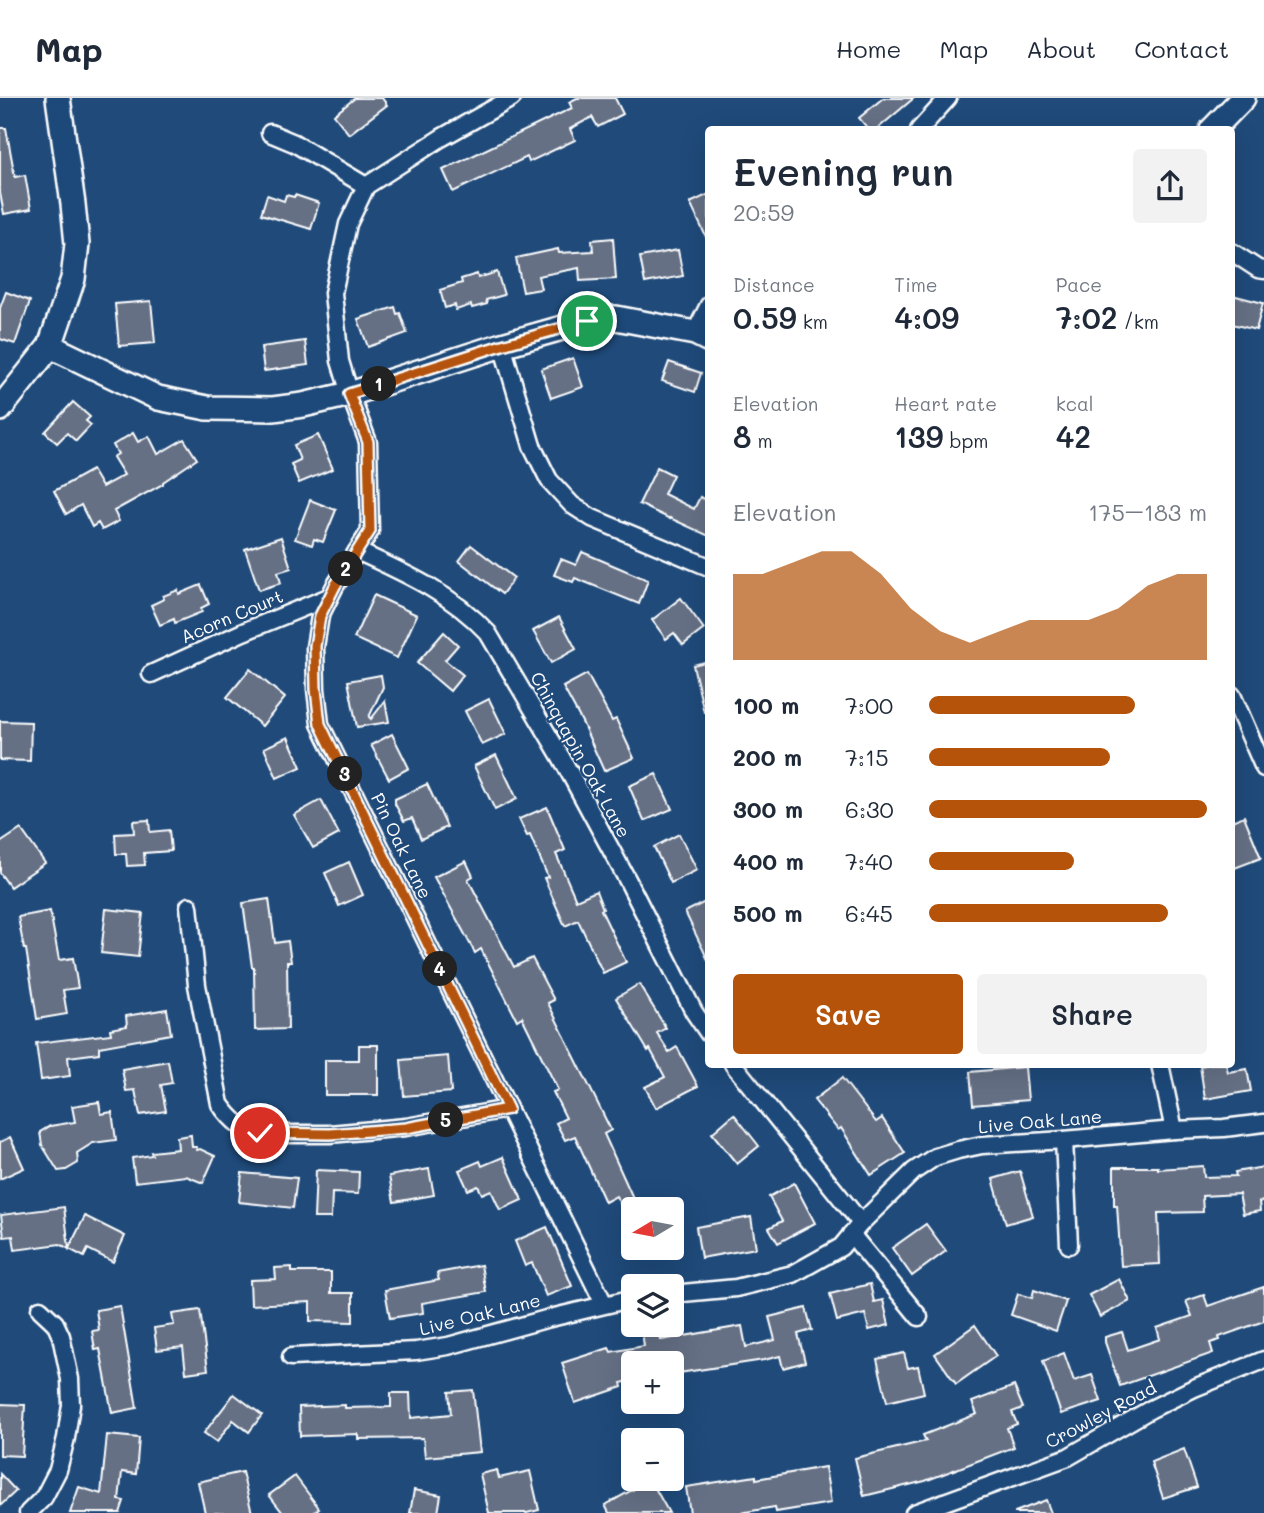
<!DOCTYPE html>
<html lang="en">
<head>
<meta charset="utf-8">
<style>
  body { margin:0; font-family:Mali,sans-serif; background:#f2f2f3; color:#1f2937; height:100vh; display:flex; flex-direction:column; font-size:26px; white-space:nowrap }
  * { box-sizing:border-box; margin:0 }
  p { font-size:23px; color:#747a83 }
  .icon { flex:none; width:38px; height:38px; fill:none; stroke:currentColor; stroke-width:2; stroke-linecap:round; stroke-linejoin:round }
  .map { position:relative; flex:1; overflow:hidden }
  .panel { position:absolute; left:705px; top:28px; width:530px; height:942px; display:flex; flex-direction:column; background:#fff; border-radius:7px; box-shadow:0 7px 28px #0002 }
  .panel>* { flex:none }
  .needle { width:46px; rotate:260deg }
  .tools { position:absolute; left:621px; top:1099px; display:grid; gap:14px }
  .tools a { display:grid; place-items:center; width:63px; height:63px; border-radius:7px; background:#fff; box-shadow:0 7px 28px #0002; font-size:35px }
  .pin { position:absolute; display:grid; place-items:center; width:60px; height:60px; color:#fff; margin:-30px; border:4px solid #fff; border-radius:50%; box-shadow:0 2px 7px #0007 }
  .km { position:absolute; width:35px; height:35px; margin:-18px; border-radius:50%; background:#222; color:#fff; font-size:19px; line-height:35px; text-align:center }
  .round { display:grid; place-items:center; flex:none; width:74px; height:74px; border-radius:7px; background:#f2f2f3 }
  .head { display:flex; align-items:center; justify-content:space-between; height:119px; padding:0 28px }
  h1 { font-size:38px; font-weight:600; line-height:52px }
  .figures { display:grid; grid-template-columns:repeat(3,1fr); gap:10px; height:119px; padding:7px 28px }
  .figures div { display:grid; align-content:center }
  .figures b { font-size:30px; font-weight:600 }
  .figures small { font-size:19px; font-weight:400 }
  .figures p { font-size:19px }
  .chart { height:196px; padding:14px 28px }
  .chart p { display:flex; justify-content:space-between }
  .chart svg { width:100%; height:126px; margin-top:7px; fill:#b45309; opacity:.7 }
  .primary-button { display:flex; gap:14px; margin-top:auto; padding:14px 28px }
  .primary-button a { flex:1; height:80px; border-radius:7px; background:#b45309; color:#fff; font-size:28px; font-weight:600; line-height:80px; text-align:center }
  .primary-button a+a { background:#f2f2f3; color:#1f2937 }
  ul { padding:0 28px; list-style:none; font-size:23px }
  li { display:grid; grid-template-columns:112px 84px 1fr; align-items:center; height:52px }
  li i { height:18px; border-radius:9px; background:#b45309 }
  header { display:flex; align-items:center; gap:42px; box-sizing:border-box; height:98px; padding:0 35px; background:#fff; border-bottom:2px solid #e0e1e3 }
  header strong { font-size:33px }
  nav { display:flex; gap:38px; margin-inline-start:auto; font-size:24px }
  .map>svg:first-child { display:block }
</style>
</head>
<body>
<header>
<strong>Map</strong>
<nav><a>Home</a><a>Map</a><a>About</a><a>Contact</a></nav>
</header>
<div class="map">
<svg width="1264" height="1415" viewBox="0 0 1264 1415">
  <rect width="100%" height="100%" fill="#1f4a7a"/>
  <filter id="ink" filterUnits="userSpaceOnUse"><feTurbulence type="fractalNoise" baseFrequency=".0143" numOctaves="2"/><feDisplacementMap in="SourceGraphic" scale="14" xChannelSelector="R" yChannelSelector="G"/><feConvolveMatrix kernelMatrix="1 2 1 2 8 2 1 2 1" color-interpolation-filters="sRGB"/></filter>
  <g filter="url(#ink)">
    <g fill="#657085" stroke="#fff" stroke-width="2">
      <polygon points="355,0 382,0 387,7 349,36 334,17"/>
      <polygon points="577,0 615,0 623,16 598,29 592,19 570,31 575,42 529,64 527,59 453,94 443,72 572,10 569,4"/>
      <polygon points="883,0 914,0 876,32 869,32 859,20"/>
      <polygon points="0,30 6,30 15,79 25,77 31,111 4,116 0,95"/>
      <polygon points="709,96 709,145 690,105"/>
      <polygon points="267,97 284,103 286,97 294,99 295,97 319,105 311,131 261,116"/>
      <polygon points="613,140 616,181 580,183 579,170 538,178 541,191 523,194 516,160 558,151 559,155 593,153 592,142"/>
      <polygon points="678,152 683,178 645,185 640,159"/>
      <polygon points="497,174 504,197 486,202 487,206 472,210 471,207 456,212 455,207 445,210 440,192 462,185 461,181 477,176 478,180"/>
      <polygon points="6,194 30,203 15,246 0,241 0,210"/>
      <polygon points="1232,197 1263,205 1256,232 1232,226"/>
      <polygon points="151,203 155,245 119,248 115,206"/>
      <polygon points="395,209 397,216 400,215 407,235 368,249 358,221"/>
      <polygon points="305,243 308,267 264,273 261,249"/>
      <polygon points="573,260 583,289 551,300 541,271"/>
      <polygon points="669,264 701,275 695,294 662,283"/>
      <polygon points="73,304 90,319 86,323 91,327 76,343 67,335 57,345 45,334"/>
      <polygon points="133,335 138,344 149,338 158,356 184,341 197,361 163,384 163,386 114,413 119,423 102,432 98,425 92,429 81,407 66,416 54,393 92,372 102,389 124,377 113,359 118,356 113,347"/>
      <polygon points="318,337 333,371 299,385 291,366 300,362 294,347"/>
      <polygon points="657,369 673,377 664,396 694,411 700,399 709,404 709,438 670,420 670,421 639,406"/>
      <polygon points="310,402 336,412 323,444 314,441 312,447 295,441"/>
      <polygon points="281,439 291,470 278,474 281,485 259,492 245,451"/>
      <polygon points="471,447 514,480 502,496 459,463"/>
      <polygon points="582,454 648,482 639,506 575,480 573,484 554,477 561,461 576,467"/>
      <polygon points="201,487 209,506 201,510 202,514 175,525 174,521 160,527 151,507 164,501 163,498 178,492 179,496"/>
      <polygon points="374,497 417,517 397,560 354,540"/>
      <polygon points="681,500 704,531 683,547 674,535 666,541 652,522"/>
      <polygon points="559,519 576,551 551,565 533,533"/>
      <polygon points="444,534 458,547 445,562 463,577 450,593 417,565"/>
      <polygon points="709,563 709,614 704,614 693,567"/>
      <polygon points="250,571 285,600 262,628 227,599"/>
      <polygon points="587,576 612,623 616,621 634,660 604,673 582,624 563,589"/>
      <polygon points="381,577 383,589 369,619 371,621 385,603 389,624 357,629 348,583"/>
      <polygon points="489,601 506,636 482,647 465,613"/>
      <polygon points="0,623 31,624 30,663 0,662"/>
      <polygon points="392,636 409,670 389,681 371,647"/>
      <polygon points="288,639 301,669 277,680 264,650"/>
      <polygon points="496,657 517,701 495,712 474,668"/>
      <polygon points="656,676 672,711 644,723 629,688"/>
      <polygon points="427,686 447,729 421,741 412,720 404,723 395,706 395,701"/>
      <polygon points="321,702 339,736 313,750 294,717"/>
      <polygon points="547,709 565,752 556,756 576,802 596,793 603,811 601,812 626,864 603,875 578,822 565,828 544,780 548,779 530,737 527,738 519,721"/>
      <polygon points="1244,718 1261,760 1232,771 1232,723"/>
      <polygon points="149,722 150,734 169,732 171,753 144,755 145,767 127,768 126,756 116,756 115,736 134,735 133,723"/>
      <polygon points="21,731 45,765 10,789 0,775 0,745"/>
      <polygon points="679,736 697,772 671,785 654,749"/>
      <polygon points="466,763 473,778 468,781 514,869 532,860 554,902 548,905 611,1032 604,1036 638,1111 634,1111 634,1131 616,1098 605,1104 575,1038 565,1042 556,1025 566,1020 553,994 558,992 522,919 517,922 481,851 475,855 434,779"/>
      <polygon points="349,764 363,797 339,808 325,775"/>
      <polygon points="269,801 275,845 288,843 291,864 287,864 288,931 255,932 254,869 252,869 243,805"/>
      <polygon points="709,802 709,864 685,814"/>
      <polygon points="106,811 143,815 138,859 101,855"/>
      <polygon points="50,813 59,862 73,860 78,890 63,892 67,916 37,921 26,851 24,851 18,819"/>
      <polygon points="639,886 666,930 657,935 669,954 677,949 698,988 656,1010 645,989 665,979 650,951 648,953 616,900"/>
      <polygon points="167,911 171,936 99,949 99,955 68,959 70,978 41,982 36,945 111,936 110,931 127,928 126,918"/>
      <polygon points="359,947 378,947 378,997 325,997 325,962 359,962"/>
      <polygon points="448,958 451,994 404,998 401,962"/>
      <polygon points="168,963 172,985 161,987 166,1013 140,1017 135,992 126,993 122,971"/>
      <polygon points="1211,966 1226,966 1228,974 1247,971 1251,993 1205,1001 1200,968"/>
      <polygon points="1025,969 1028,1002 973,1007 970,974"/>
      <polygon points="842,980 876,1024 882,1020 905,1055 871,1077 841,1030 838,1032 814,1002"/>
      <polygon points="99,1004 101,1016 112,1014 116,1042 93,1045 77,1055 78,1065 66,1072 58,1073 42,1047 40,1034 50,1028 75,1024 72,1008"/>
      <polygon points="734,1016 759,1048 737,1066 712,1035"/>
      <polygon points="191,1037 192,1049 196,1049 197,1052 200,1051 215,1058 203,1085 186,1078 135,1084 132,1060 152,1057 151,1054 178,1051 177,1039"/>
      <polygon points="10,1039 24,1070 0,1081 0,1044"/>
      <polygon points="503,1059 522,1102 500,1112 491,1092 482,1096 478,1088 468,1092 459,1072 480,1063 482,1068"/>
      <polygon points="1203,1068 1204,1079 1236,1078 1235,1074 1264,1069 1264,1103 1259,1104 1260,1113 1243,1116 1239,1096 1202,1098 1203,1114 1158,1115 1160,1166 1121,1168 1117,1107 1114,1107 1114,1069 1158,1069 1158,1071"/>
      <polygon points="429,1071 434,1097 394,1104 389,1078"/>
      <polygon points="316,1072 359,1074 358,1096 332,1095 331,1120 314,1120"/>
      <polygon points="1020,1073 1033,1118 1006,1126 993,1081"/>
      <polygon points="242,1075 297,1080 293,1110 239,1104"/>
      <polygon points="794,1085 815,1125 778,1145 769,1130 782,1123 769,1099"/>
      <polygon points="64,1109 69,1150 85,1118 125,1138 113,1164 88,1151 84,1159 60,1146 15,1152 13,1138 4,1139 1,1117"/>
      <polygon points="751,1119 756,1150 701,1160 696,1129"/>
      <polygon points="926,1126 946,1153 912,1178 892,1150"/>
      <polygon points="547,1129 572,1188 546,1198 532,1165 525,1168 515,1143"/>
      <polygon points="481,1167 486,1194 422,1205 423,1215 390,1220 385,1192 439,1182 437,1175"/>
      <polygon points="292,1169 292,1174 331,1174 331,1195 353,1195 353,1224 310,1223 310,1204 251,1207 250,1182 276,1181 275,1170"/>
      <polygon points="1119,1181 1130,1203 1100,1219 1089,1197"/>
      <polygon points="870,1186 874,1204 883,1202 889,1227 869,1232 865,1216 837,1223 830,1196"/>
      <polygon points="1264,1189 1264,1223 1219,1239 1220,1242 1210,1245 1213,1255 1120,1288 1105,1244 1105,1239 1122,1234 1128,1252 1160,1241 1157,1230 1192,1218 1186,1203 1204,1197 1208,1208"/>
      <polygon points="1034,1192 1066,1203 1056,1233 1011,1217 1018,1196 1032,1200"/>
      <polygon points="120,1208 137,1310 112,1315 100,1251 95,1252 92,1233 99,1232 96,1212"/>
      <polygon points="806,1210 812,1232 798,1236 805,1264 783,1270 780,1258 764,1262 672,1276 672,1265 634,1265 634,1282 621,1285 622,1289 575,1305 562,1265 609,1250 611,1254 644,1248 642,1234 659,1231 661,1242 742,1228 746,1249 775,1242 769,1219"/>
      <polygon points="200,1212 208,1272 186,1275 183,1249 157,1252 154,1230 174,1227 172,1216"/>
      <polygon points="975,1227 996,1258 956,1286 935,1256"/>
      <polygon points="904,1255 908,1270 918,1268 924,1295 887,1304 877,1261"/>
      <polygon points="1064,1255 1074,1283 1092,1277 1101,1303 1061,1316 1043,1263"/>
      <polygon points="1014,1288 1023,1310 1012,1314 1017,1326 1007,1330 1014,1349 925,1383 864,1398 855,1360 926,1343 923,1337 977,1316 972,1304"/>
      <polygon points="473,1292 480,1354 425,1359 423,1340 358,1341 358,1336 300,1338 299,1309 345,1307 345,1310 391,1309 391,1295 410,1295 411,1320 451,1316 449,1294"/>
      <polygon points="234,1296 262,1317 249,1334 233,1322 217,1344 204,1335"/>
      <polygon points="0,1306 25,1307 22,1358 0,1357"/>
      <polygon points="107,1337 139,1340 136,1376 122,1374 119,1402 124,1403 120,1415 70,1415 79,1389 101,1396"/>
      <polygon points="1184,1351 1197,1389 1163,1400 1151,1364"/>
      <polygon points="825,1369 831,1405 776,1414 775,1409 740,1415 690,1415 686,1389 756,1378 756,1381"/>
      <polygon points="497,1372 499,1380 530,1373 539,1412 527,1415 489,1415 480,1376"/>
      <polygon points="242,1374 252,1415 205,1415 198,1384"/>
      <polygon points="0,1376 16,1393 0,1408"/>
      <polygon points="295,1378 319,1410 313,1415 283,1415 269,1397"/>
      <polygon points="647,1381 650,1381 669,1415 609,1415 605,1407 636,1390 634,1387"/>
      <polygon points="414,1392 441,1397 438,1415 410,1415"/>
      <polygon points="1046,1402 1051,1415 1015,1415 1015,1414"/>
    </g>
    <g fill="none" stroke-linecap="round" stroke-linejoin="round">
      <defs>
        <g id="street">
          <polyline points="512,0 441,40 366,88 348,126 333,195 340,263 350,296 368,344 370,433 335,488 320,518 315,549 316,591 320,626 604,1206"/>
          <polyline points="919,32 948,0"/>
          <polyline points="270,35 294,45 366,88"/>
          <polyline points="1232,154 1258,171 1264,172"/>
          <polyline points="695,235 709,207"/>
          <polyline points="502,247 532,348 549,382 572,407 592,420 709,469"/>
          <path d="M357 453C405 475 452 496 488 535L561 659 628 783 694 914 709 936"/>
          <polyline points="151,576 243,534 329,499"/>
          <polyline points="1232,597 1264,670"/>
          <path d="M189 808 197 887 220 1006C229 1019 242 1033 260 1036H330L406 1029 508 1011"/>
          <polyline points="733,966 861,1125"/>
          <polyline points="1160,966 1174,1032"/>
          <polyline points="1064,1042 1069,1147"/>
          <polyline points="851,1136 919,1219"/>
          <polyline points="672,1196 736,1190 793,1176 841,1149 861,1125 914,1073 935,1059 958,1052 982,1047 1064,1042 1174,1032 1224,1030 1264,1025"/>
          <polyline points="291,1259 416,1253 448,1248 546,1221 634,1200"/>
          <polyline points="28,1415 44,1399 58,1372 66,1340 71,1307 70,1281 61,1238 55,1225 40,1211"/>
          <polyline points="914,1415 1068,1359 1151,1311 1194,1290 1264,1262"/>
        </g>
        <g id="secondary">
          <polyline points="1212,32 1243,0"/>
          <polyline points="50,248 158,300 207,310 273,311 303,307 350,296 502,247 587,223 616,220 695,235 709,242"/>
          <polyline points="0,311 50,248 73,181 77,146 73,106 58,0"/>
        </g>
      </defs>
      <use href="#street" stroke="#fff" stroke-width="21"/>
      <use href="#secondary" stroke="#fff" stroke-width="28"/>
      <use href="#street" stroke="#1f4a7a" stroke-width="16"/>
      <use href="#secondary" stroke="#1f4a7a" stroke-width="23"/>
    </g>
  </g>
  <g fill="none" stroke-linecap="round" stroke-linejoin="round" filter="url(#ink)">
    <defs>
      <polyline id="route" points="260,1035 330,1036 406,1030 508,1011 320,626 316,591 315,548 320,518 335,488 370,433 368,344 349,296 502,247 587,223"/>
    </defs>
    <use href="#route" stroke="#fff" stroke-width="14"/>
    <use href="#route" stroke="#b45309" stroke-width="9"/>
  </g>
  <g text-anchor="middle" stroke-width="5" stroke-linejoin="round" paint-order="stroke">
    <g font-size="18" fill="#fff" stroke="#1f4a7a">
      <text transform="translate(232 519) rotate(-23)" y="6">Acorn Court</text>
      <text transform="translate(580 657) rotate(61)" y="6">Chinquapin Oak Lane</text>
      <text transform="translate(401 748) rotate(64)" y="6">Pin Oak Lane</text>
      <text transform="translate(1040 1024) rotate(-5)" y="6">Live Oak Lane</text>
      <text transform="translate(480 1217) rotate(-14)" y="6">Live Oak Lane</text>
      <text transform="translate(1101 1317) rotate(-28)" y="6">Crowley Road</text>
    </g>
  </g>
</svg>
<div class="tools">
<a><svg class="needle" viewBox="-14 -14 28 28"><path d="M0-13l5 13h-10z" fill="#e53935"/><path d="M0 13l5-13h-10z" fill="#747a83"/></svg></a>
<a><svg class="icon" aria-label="layers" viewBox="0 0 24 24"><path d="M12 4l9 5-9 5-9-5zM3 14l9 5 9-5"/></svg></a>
<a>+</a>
<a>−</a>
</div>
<div class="pin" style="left:587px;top:223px;background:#1e9e55"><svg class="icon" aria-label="arrive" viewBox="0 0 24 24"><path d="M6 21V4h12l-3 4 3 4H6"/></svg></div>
<div class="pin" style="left:260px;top:1035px;background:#d93025"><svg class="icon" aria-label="check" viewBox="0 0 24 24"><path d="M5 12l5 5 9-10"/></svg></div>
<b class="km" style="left:379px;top:286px">1</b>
<b class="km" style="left:346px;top:471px">2</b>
<b class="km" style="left:345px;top:676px">3</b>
<b class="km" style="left:440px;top:871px">4</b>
<b class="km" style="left:446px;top:1022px">5</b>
<section class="panel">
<div class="head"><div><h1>Evening run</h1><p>20:59</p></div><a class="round"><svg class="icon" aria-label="share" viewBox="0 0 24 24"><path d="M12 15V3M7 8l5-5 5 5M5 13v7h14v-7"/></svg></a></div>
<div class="figures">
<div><p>Distance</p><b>0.59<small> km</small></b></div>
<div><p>Time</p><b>4:09</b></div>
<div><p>Pace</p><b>7:02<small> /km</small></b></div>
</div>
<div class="figures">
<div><p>Elevation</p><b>8<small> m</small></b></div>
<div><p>Heart rate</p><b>139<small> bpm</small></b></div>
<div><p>kcal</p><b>42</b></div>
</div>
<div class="chart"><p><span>Elevation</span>175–183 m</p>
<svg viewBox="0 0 160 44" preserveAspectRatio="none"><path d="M0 44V14L10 14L20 10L30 6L40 6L50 14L60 26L70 34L80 38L90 34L100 30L110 30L120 30L130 26L140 18L150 14L160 14V44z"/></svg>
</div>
<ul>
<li><b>100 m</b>7:00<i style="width:74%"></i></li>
<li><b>200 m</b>7:15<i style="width:65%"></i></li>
<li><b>300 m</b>6:30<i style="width:100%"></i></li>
<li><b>400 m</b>7:40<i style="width:52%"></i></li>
<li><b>500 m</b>6:45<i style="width:86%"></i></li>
</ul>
<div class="primary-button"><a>Save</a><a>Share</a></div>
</section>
</div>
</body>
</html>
